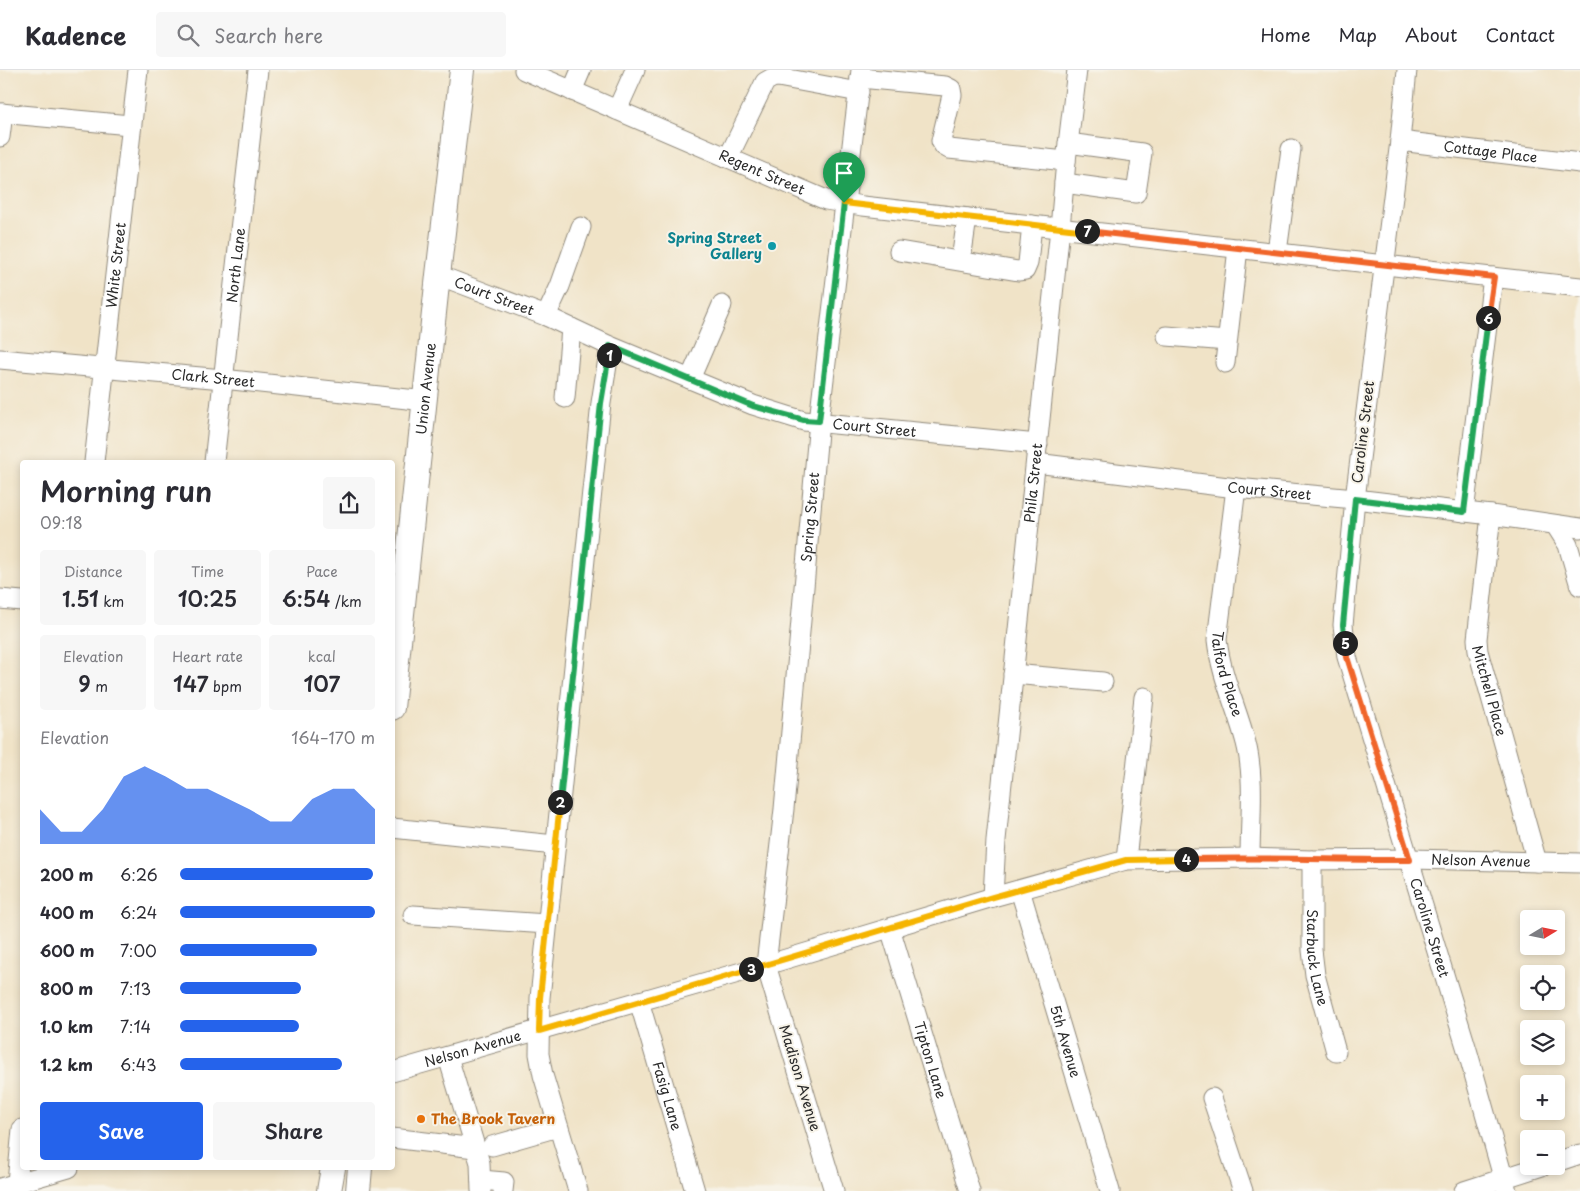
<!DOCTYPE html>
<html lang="en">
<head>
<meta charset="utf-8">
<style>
  body { margin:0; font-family:"Playpen Sans",sans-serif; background:#f7f7f7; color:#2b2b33; height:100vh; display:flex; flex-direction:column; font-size:19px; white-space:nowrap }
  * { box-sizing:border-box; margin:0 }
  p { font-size:16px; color:#7c7c81 }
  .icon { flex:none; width:28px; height:28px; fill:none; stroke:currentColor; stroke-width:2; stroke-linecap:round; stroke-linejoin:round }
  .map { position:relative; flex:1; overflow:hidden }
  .panel { position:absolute; left:20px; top:390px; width:375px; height:710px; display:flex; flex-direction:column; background:#fff; border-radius:5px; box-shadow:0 2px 8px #0003 }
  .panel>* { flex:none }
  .needle { width:32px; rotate:80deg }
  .buttons { position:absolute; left:1520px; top:840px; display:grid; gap:10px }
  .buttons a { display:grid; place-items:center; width:45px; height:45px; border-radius:5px; background:#fff; box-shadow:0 2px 8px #0003; font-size:25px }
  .pin { position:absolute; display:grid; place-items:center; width:42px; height:42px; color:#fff; margin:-51px -21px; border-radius:50% 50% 50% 0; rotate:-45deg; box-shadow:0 0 5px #0007 }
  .pin .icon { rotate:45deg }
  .km { position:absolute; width:25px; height:25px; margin:-12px; border-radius:50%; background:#222; color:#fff; font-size:14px; line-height:25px; text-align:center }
  .round { display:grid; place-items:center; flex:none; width:52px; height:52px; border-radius:5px; background:#f7f7f7 }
  .head { display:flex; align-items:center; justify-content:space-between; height:85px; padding:0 20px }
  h1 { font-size:28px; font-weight:600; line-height:38px }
  .figures { display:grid; grid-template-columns:repeat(3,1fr); gap:8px; height:85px; padding:5px 20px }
  .figures div { display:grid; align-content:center; border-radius:5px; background:#f7f7f7; text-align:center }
  .figures b { font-size:21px; font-weight:600 }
  .figures small { font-size:14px; font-weight:400 }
  .figures p { font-size:14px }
  .chart { height:140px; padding:10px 20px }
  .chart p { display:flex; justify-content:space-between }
  .chart svg { width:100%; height:90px; margin-top:5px; fill:#2563eb; opacity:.7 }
  .button { display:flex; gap:10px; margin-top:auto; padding:10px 20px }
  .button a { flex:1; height:58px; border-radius:5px; background:#2563eb; color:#fff; font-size:20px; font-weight:600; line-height:58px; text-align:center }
  .button a+a { background:#f7f7f7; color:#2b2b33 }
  ul { padding:0 20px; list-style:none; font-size:16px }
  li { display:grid; grid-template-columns:80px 60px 1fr; align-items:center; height:38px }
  li i { height:12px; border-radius:6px; background:#2563eb }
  header { display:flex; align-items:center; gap:30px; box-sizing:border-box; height:70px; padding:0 25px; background:#fff; border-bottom:1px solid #e1e1e2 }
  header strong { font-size:24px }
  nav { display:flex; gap:28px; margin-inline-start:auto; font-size:18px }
  .search { width:350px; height:45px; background:#f7f7f7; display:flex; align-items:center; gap:12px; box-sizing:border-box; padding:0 18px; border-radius:5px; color:#7c7c81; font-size:19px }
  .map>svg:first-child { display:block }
</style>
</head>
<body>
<header>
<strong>Kadence</strong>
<div class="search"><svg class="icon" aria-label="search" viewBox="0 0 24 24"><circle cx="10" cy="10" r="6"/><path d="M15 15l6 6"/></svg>Search here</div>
<nav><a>Home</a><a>Map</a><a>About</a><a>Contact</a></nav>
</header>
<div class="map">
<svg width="1580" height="1121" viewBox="0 0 1580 1121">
  <rect width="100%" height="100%" fill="#f7f3e8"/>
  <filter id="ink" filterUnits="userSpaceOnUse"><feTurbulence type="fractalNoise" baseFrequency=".02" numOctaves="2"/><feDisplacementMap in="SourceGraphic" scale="10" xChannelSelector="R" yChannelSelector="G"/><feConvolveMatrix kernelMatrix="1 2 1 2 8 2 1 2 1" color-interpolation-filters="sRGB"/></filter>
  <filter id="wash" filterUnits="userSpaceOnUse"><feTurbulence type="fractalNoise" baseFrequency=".0096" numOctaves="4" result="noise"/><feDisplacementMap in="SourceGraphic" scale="20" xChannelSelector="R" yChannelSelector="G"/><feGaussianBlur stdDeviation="1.12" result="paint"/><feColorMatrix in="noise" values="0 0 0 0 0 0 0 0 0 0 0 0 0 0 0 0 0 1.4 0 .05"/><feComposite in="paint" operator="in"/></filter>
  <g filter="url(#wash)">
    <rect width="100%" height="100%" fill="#f0e3c7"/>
  </g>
  <g filter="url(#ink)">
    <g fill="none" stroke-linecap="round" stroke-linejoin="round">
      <defs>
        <g id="minor">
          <path id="s1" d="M524 0 826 130 863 136 1580 217"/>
          <path id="s2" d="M1407 0 1400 71 1355 429 1343 555 1347 587 1468 983 1507 1121"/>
          <polyline points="860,8 945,16 951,19 952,25 941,71 944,76 949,79 1066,91"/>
          <polyline points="572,21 581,0"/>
          <polyline points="617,40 635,0"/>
          <polyline points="0,43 130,55"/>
          <polyline points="0,67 3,43"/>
          <path id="s3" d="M1400 71 1580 93"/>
          <polyline points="728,88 765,12 772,8 778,7 859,22"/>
          <polyline points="1064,113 1136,123 1142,83 1068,73"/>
          <polyline points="899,181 1018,201 1025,200 1028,193 1032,155"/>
          <polyline points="1277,182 1291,79"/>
          <polyline points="961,190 967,148"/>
          <path id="s4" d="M438 205 546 246 610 276 753 335 804 351 1038 374"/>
          <polyline points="546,246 560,216 581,157"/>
          <polyline points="1167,266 1227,271"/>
          <path id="s5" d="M0 289 223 309 426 331"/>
          <polyline points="1225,293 1238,178"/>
          <polyline points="690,309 722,235"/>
          <polyline points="565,328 571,258"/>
          <path id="s6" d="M94 392 138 0"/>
          <path id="s7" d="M214 392 258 0"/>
          <path id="s8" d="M1036 393 1236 418 1355 429 1491 445 1580 458"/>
          <path id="s9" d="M1236 418 1217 570C1221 606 1237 638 1246 673 1255 708 1250 751 1250 788"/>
          <polyline points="1464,442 1493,207"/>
          <path id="s10" d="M1491 445 1477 569 1478 581 1537 792"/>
          <polyline points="1556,456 1568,475 1580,516"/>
          <polyline points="0,529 22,531"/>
          <polyline points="1013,604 1103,612"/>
          <polyline points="392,758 555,775"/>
          <polyline points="1126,790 1144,627"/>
          <path id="s11" d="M1312 790V880L1315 905 1336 982"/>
          <path id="s12" d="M1020 820 1110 1121"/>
          <path id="s13" d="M993 827 996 770 1060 158 1066 91 1077 0"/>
          <polyline points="413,845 547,854"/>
          <path id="s14" d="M890 858 970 1121"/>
          <path id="s15" d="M639 931 695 1121"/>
          <polyline points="448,987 480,1093 481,1121"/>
          <path id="s16" d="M392 1002 766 895 993 827 1126 790 1250 788 1312 790 1410 789 1580 793"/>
          <polyline points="1212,1028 1243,1121"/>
          <polyline points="392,1068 475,1078"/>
          <polyline points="492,1076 558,1057"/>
          <polyline points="1556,1092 1580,1084"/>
          <polyline points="481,1110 504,1112 503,1121"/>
          <polyline points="17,1113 22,1059"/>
          <polyline points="0,1118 69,1098"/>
          <polyline points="578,1121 543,1005 539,984 540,928 601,333 610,276"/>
          <path id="s17" d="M834 1121 766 895 784 739 819 351 861 0"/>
          <polyline points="1464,1121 1542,1096"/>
        </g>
        <g id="major">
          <path id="s18" d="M392 638 438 205 462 0"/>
          <polyline points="329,1121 333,1098"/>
          <polyline points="358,1121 360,1098"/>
        </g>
      </defs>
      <use href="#minor" stroke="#8e8779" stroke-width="21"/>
      <use href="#major" stroke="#8e8779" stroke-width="26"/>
      <use href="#minor" stroke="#fff" stroke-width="19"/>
      <use href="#major" stroke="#fff" stroke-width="24"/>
    </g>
  </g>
  <g fill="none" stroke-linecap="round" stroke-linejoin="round" filter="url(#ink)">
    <defs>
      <polyline id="split-1" points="609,285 610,276 753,336 804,350 819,351 844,133"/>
      <polyline id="split-2" points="560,732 601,333 609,285"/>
      <polyline id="split-3" points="560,732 540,928 539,961 751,899"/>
      <polyline id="split-4" points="751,899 993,827 1126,790 1186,789"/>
      <path id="split-5" d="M1186 789C1261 787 1335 790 1410 790L1347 587 1345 573"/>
      <polyline id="split-6" points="1345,573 1343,555 1355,429 1464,442 1488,248"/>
      <polyline id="split-7" points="1087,161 1494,207 1488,248"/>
      <polyline id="split-8" points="844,133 1087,161"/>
    </defs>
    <use href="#split-1" stroke="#fff" stroke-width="10"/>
    <use href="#split-2" stroke="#fff" stroke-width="10"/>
    <use href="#split-3" stroke="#fff" stroke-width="10"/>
    <use href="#split-4" stroke="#fff" stroke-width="10"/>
    <use href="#split-5" stroke="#fff" stroke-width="10"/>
    <use href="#split-6" stroke="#fff" stroke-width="10"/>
    <use href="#split-7" stroke="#fff" stroke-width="10"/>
    <use href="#split-8" stroke="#fff" stroke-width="10"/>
    <use href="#split-1" stroke="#22a559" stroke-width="6"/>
    <use href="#split-2" stroke="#22a559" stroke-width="6"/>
    <use href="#split-3" stroke="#f5b400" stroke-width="6"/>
    <use href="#split-4" stroke="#f5b400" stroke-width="6"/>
    <use href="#split-5" stroke="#f0652b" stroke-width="6"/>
    <use href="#split-6" stroke="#22a559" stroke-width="6"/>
    <use href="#split-7" stroke="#f0652b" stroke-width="6"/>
    <use href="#split-8" stroke="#f5b400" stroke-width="6"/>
  </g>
  <circle fill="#0f9aa8" stroke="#f7f3e8" stroke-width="2" cx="772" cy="176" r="5"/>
  <circle fill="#e8710a" stroke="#f7f3e8" stroke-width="2" cx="421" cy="1049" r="5"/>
  <g text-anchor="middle" stroke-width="4" stroke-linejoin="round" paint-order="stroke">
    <g font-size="14" fill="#2b2b2b" stroke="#f7f3e8">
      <text dy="5" stroke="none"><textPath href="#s3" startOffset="91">Cottage Place</textPath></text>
      <text dy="5" stroke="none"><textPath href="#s1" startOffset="259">Regent Street</textPath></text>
      <text dy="5" stroke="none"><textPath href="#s6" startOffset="198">White Street</textPath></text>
      <text dy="5" stroke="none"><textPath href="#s7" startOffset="198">North Lane</textPath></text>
      <text dy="5" stroke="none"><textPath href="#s4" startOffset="60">Court Street</textPath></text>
      <text dy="5" stroke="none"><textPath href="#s5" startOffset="214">Clark Street</textPath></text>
      <text dy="5" stroke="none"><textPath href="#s18" startOffset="321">Union Avenue</textPath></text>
      <text dy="5" stroke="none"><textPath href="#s4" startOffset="465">Court Street</textPath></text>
      <text transform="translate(1363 362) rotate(-83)" y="5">Caroline Street</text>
      <text dy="5" stroke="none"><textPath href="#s13" startOffset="416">Phila Street</textPath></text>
      <text dy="5" stroke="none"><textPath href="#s8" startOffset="235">Court Street</textPath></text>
      <text dy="5" stroke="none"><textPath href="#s17" startOffset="686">Spring Street</textPath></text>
      <text dy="5" stroke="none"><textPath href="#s9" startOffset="188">Talford Place</textPath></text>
      <text dy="5" stroke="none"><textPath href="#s10" startOffset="178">Mitchell Place</textPath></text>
      <text dy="5" stroke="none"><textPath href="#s16" startOffset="1119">Nelson Avenue</textPath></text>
      <text dy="5" stroke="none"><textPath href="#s2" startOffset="874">Caroline Street</textPath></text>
      <text dy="5" stroke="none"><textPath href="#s11" startOffset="98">Starbuck Lane</textPath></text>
      <text dy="5" stroke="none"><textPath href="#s12" startOffset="158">5th Avenue</textPath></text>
      <text dy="5" stroke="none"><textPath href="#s16" startOffset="84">Nelson Avenue</textPath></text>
      <text dy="5" stroke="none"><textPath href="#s14" startOffset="138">Tipton Lane</textPath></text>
      <text transform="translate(800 1008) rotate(73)" y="5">Madison Avenue</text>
      <text dy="5" stroke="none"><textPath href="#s15" startOffset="99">Fasig Lane</textPath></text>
    </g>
    <g font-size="14" font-weight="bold" fill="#0d838f" stroke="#f7f3e8" text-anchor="end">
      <text x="762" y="173">Spring Street<tspan x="762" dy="16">Gallery</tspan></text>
    </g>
    <g font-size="14" font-weight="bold" fill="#c56008" stroke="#f7f3e8" text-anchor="start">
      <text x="431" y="1054">The Brook Tavern</text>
    </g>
  </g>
</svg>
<div class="buttons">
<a><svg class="needle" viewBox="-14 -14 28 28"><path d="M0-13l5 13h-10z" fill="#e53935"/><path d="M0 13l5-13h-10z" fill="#7c7c81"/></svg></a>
<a><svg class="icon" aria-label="locate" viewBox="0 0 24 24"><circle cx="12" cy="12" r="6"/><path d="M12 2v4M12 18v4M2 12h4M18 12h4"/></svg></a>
<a><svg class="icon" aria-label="layers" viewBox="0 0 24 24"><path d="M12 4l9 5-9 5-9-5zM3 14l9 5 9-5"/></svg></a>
<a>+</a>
<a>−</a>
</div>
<div class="pin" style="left:844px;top:133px;background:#1e9e55"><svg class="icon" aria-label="arrive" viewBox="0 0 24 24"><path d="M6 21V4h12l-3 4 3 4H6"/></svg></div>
<b class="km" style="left:609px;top:285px">1</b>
<b class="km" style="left:560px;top:732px">2</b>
<b class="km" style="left:751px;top:899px">3</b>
<b class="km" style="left:1186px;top:789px">4</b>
<b class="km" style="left:1345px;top:573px">5</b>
<b class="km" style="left:1488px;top:248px">6</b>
<b class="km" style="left:1087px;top:161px">7</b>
<section class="panel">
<div class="head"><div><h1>Morning run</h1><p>09:18</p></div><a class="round"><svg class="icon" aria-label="share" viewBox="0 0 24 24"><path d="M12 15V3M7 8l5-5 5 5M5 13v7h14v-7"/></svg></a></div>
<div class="figures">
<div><p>Distance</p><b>1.51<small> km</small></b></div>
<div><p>Time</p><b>10:25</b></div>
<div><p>Pace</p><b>6:54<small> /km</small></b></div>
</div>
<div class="figures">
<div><p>Elevation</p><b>9<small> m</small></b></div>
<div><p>Heart rate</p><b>147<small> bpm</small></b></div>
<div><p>kcal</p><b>107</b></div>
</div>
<div class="chart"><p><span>Elevation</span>164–170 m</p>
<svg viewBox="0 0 160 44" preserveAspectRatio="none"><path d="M0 44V27L10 38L20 38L30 27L40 11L50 6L60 11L70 17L80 17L90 22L100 27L110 33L120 33L130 22L140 17L150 17L160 27V44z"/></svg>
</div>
<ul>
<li><b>200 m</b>6:26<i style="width:99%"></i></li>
<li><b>400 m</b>6:24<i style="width:100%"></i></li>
<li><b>600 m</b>7:00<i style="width:70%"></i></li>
<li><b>800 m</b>7:13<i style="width:62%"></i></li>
<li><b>1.0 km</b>7:14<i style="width:61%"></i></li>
<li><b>1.2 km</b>6:43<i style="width:83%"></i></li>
</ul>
<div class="button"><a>Save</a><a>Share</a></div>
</section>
</div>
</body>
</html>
